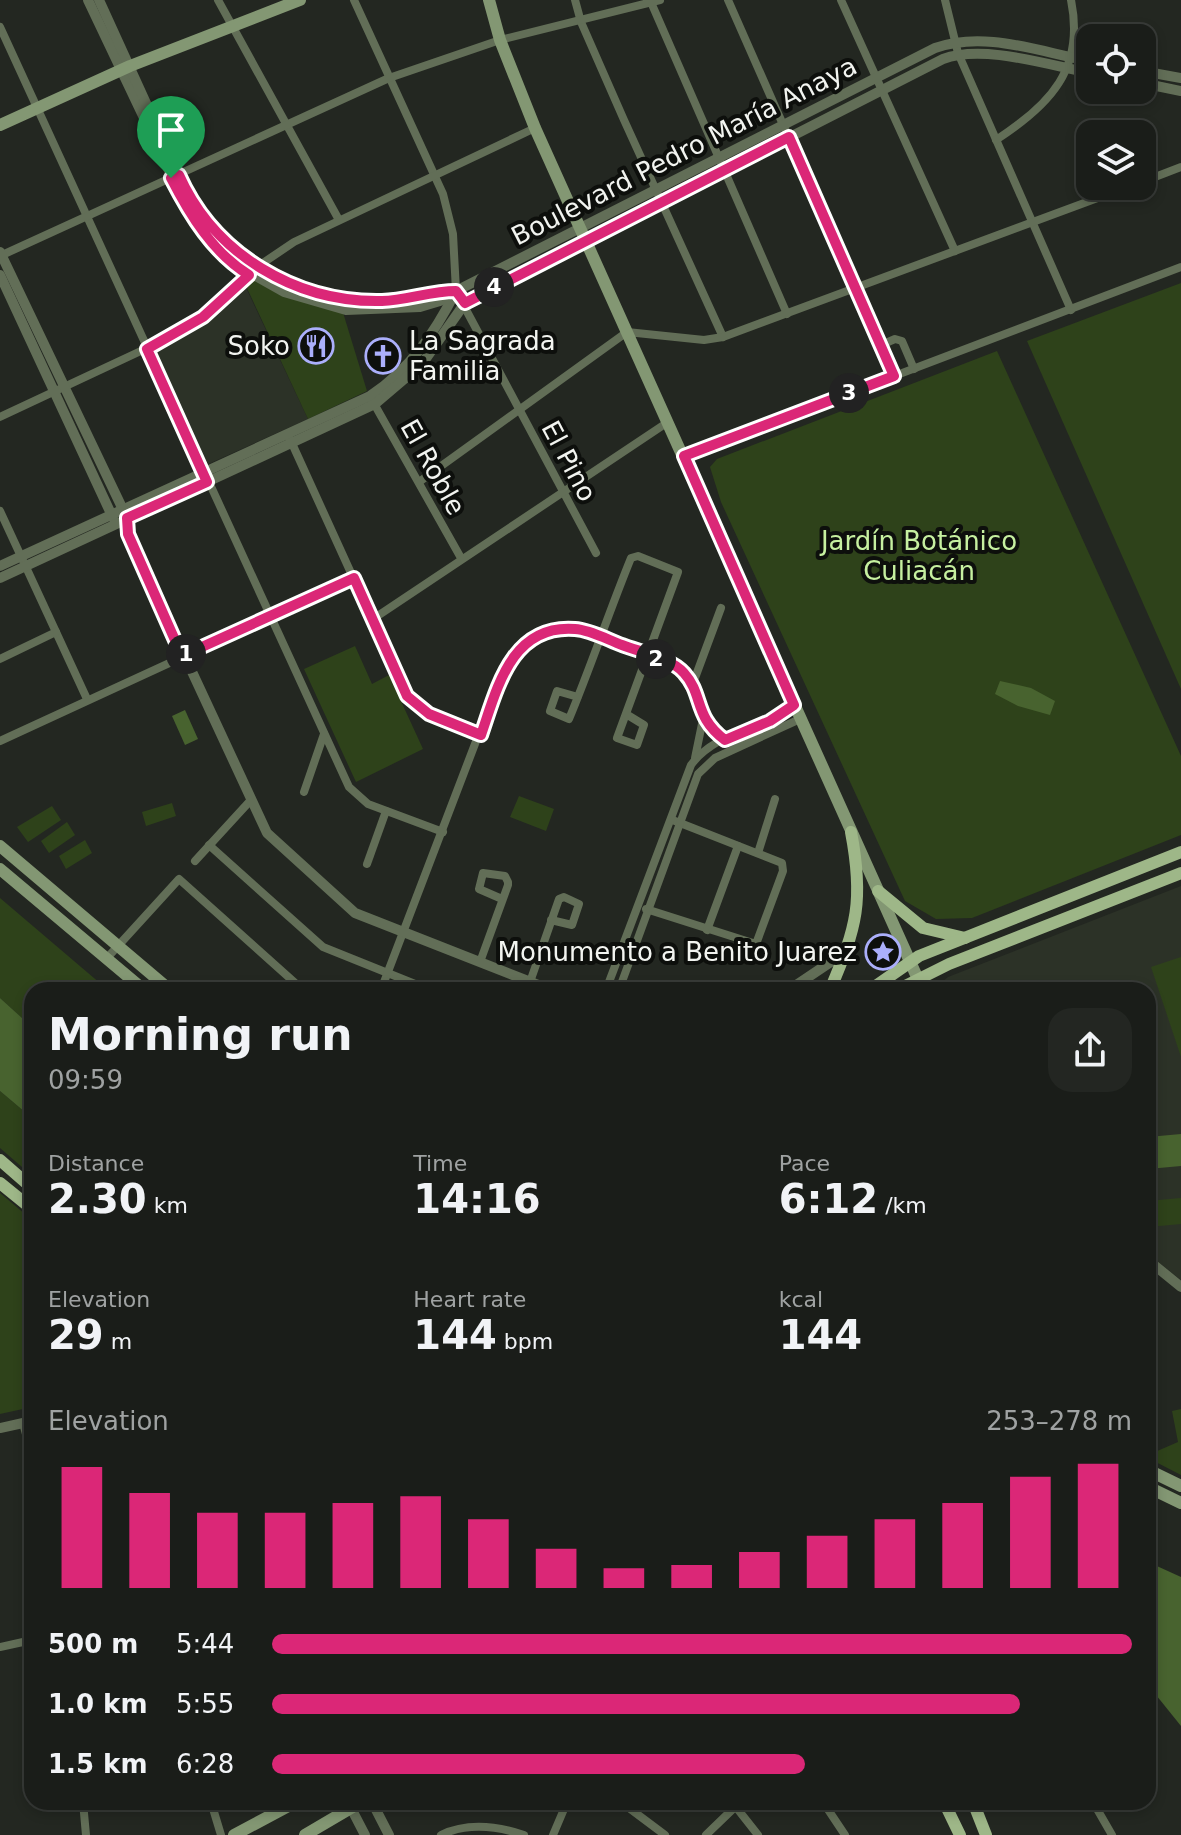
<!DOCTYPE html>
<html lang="en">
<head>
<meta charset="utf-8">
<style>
  body { margin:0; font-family:"DejaVu Sans",sans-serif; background:#232622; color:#f1f3f6; height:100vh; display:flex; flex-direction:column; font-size:30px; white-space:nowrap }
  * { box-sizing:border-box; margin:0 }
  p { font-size:26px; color:#9fa2a2 }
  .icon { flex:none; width:44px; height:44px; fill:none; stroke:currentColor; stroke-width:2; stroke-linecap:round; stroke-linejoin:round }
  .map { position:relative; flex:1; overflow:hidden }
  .sheet { position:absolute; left:24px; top:982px; width:1132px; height:828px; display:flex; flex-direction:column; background:#1a1d19; border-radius:24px; box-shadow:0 4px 12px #0003,0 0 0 2px #383b38 }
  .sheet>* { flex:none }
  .tools { position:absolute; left:1076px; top:24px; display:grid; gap:16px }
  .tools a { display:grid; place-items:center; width:80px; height:80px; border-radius:16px; background:#1a1d19; box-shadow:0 4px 12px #0003,0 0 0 2px #383b38; font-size:40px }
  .pin { position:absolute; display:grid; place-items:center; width:68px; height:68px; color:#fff; margin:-82px -34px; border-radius:50% 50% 50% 0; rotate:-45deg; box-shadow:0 0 8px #0007 }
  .pin .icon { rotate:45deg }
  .km { position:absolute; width:40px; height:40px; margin:-20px; border-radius:50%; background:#222; color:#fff; font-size:22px; line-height:40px; text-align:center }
  .round { display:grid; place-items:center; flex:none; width:84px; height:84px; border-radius:24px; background:#232622 }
  .summary { display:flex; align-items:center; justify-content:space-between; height:136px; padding:0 24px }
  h1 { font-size:44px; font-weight:600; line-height:60px }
  .stats { display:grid; grid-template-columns:repeat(3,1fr); gap:12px; height:136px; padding:8px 24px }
  .stats div { display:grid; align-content:center }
  .stats b { font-size:40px; font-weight:600 }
  .stats small { font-size:22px; font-weight:400 }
  .stats p { font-size:22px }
  .chart { height:224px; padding:16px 24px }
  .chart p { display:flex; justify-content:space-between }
  .chart svg { width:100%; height:144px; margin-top:8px; stroke:#db2777; stroke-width:6 }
  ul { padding:0 24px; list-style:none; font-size:26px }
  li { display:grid; grid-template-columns:128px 96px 1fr; align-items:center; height:60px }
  li i { height:20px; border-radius:10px; background:#db2777 }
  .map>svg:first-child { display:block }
</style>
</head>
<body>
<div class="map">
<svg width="1181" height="1835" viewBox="0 0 1181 1835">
  <rect width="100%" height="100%" fill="#232721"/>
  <g fill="#2c3227">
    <polygon points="240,275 308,419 197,469 139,345 199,314"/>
    <polygon points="1181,886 1181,1280 1148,1254 1148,990 935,988 948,977"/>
  </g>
  <g fill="#2e421a">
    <polygon points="251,277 341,306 367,391 308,419 246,286"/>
    <polygon points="1181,283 1181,689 1027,341"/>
    <polygon points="997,351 1181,756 1181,835 972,918 936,919 905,901 721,502 710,467 717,459"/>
    <polygon points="355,646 372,684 389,675 423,749 356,782 304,669"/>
    <polygon points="519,796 554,809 546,831 510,817"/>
    <polygon points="172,803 176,816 146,826 142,812"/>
    <polygon points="52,806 61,820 28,842 17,827"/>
    <polygon points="67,822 75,835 49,853 41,841"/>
    <polygon points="85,840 92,853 66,869 59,856"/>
    <polygon points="0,898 108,990 32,990 32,1027 0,998"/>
    <polygon points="1181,957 1181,1057 1151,967"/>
    <polygon points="0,1091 32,1118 32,1169 22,1167 0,1148"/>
    <polygon points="0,1193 32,1220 32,1407 0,1414"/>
    <polygon points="1181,1198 1181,1224 1148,1227 1148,1201"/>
    <polygon points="1181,1409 1181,1475 1148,1458 1148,1455 1178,1442 1172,1411"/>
  </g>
  <g fill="#48632f">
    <polygon points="1000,681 1031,688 1055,701 1050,715 1018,706 995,694"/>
    <polygon points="185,710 198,739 185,745 172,716"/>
    <polygon points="0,998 32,1027 32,1118 0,1091"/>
    <polygon points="1181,1134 1181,1166 1148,1169 1148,1137"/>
    <polygon points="1148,1562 1181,1577 1181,1726 1148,1685"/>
  </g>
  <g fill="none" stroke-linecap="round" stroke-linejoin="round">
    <g stroke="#626e57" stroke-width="8">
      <polyline points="218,0 339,220"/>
      <polyline points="354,0 443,194 453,234 456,291 596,553"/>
      <polyline points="575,0 581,22 624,120 723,337"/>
      <polyline points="650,0 787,314"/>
      <polyline points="728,0 894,376"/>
      <polyline points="841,0 955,251"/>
      <polyline points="945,0 958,53 1071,310"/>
      <polyline points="0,27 349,787 368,804 443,832"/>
      <path d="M996 140C1050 105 1085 69 1071 0"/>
      <polyline points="1142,182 1181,167"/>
      <polyline points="0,256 389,78 500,40 660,0"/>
      <polyline points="881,345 895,339 902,341 914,369"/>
      <polyline points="372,400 461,558"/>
      <polyline points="0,417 175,335 213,309 257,267 294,242 535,128"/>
      <polyline points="290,439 407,696 429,714 481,735"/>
      <polyline points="684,456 1181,267"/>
      <polyline points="419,482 627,332 704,340 723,337 1130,186"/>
      <polyline points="0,511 87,699"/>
      <polyline points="373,619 668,422"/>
      <polyline points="0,659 56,632"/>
      <polyline points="692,686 721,608"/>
      <path d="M578 697 557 691 550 711 569 719C591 666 609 612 631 558L638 556 678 572 617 738 637 745 644 725 626 714"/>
      <polyline points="0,741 354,578"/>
      <polyline points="695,758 703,719"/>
      <polyline points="304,792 324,734"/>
      <polyline points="209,845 323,947 430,990"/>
      <polyline points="758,853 775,799"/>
      <polyline points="195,861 250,801"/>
      <polyline points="367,864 386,811"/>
      <polyline points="646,909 756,944 783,871 782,863 675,821"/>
      <polyline points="707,930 738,846"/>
      <polyline points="107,958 179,879 303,990"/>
      <polyline points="480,962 508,885 508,882 505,876 483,873 479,889 502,899"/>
      <polyline points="530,982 559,899 564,897 579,904 572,925 551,920"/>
      <path d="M381 990 504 668C543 610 589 633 641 652 654 658 675 662 684 674 704 696 695 718 725 740"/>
      <path d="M606 990 691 765C712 735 763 725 794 705"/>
      <polyline points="619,990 698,774 715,758 800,719"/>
      <polyline points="23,1423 32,1457"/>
      <polyline points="0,1647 32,1640"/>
      <polyline points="83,1802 86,1835"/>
      <polyline points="211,1802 221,1835"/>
      <polyline points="621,1802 665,1835"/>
      <polyline points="732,1802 758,1835"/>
      <polyline points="823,1802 845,1835"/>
      <polyline points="1093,1802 1112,1835"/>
      <path d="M441 1835C468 1822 497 1826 524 1835"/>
      <polyline points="553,1835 567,1802"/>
      <polyline points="706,1835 736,1806"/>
    </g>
    <g stroke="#626e57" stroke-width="10">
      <polyline points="88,0 184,202 231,262 284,292 346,310 420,307 440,301 454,292"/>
      <polyline points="99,0 187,193 231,247 249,262 281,280 338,298 398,300 454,291"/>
      <polyline points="1142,71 1181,78"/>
      <polyline points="1142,83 1181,91"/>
      <polyline points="0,252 127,518 128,534 267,833 355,913 551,990"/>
      <polyline points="0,275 113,518"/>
      <path d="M0 566 370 396C410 369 434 334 456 291L935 48C985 30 1039 52 1090 61"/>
      <path d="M0 578 375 404 422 364 465 303 943 59C983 44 1048 65 1090 73"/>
      <polyline points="789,990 847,951"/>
      <polyline points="1148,1260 1181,1287"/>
      <polyline points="0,1428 32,1421"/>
      <polyline points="372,1802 389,1835"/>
      <polyline points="351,1808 365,1835"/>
    </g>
    <g stroke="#839773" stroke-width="12">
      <polyline points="489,0 500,40 535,128 917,977"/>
      <polyline points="0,125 130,66 300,0"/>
      <polyline points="0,846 170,990"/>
      <polyline points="0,869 144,990"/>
      <polyline points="1148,1470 1181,1486"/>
      <polyline points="1148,1487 1181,1503"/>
      <polyline points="234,1835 296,1802"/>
      <polyline points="305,1835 361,1802"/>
    </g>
    <g stroke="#9eb788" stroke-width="12">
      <polyline points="878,891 923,928 965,938"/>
      <path d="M830 990C857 927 864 900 851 832"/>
      <polyline points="870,990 919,956 1181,852"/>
      <polyline points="897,990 949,964 1181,873"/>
      <polyline points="0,1160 32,1188"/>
      <polyline points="0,1183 32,1209"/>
      <polyline points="944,1802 960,1835"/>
      <polyline points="973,1802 986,1835"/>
    </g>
  </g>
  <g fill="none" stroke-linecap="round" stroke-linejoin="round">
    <defs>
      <path id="route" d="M789 137 894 376 684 456 794 705 770 721 725 740C693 716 704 695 684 673 671 658 640 652 622 645 608 640 591 630 575 629 511 624 497 689 481 735L429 714 407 696 354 578 182 656 128 534 127 518 207 482 147 349 203 317 249 275C213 253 190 215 171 178L179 175C214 254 296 303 382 301 407 300 431 291 456 291L465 303Z"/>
    </defs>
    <use href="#route" stroke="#fff" stroke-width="16"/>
    <use href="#route" stroke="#db2777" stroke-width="10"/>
  </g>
  <defs>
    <symbol id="restaurant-ring" viewBox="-11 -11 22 22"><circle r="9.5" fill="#0d0f0c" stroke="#abaffb" stroke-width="1.5"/><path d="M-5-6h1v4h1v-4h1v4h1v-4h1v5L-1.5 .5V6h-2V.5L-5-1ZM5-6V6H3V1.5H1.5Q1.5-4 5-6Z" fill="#abaffb"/></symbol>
    <symbol id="church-ring" viewBox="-11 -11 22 22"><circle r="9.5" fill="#0d0f0c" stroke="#abaffb" stroke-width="1.5"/><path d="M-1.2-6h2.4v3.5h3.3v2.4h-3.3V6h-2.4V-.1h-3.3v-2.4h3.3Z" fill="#abaffb"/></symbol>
    <symbol id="sight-ring" viewBox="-11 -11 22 22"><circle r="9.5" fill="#0d0f0c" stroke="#abaffb" stroke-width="1.5"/><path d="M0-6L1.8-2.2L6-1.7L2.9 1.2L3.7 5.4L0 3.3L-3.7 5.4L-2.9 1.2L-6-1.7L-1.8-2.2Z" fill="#abaffb"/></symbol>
  </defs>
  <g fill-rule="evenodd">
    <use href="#restaurant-ring" x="296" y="326" width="40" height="40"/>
    <use href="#church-ring" x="363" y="336" width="40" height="40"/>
    <use href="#sight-ring" x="863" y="932" width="40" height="40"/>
  </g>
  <g text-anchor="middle" stroke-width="8" stroke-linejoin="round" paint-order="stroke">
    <g font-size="26" fill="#f2f4f0" stroke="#0d0f0c">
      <text transform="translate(684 151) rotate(-27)" y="9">Boulevard Pedro María Anaya</text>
      <text transform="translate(569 461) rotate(62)" y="9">El Pino</text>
      <text transform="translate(433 467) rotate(61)" y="9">El Roble</text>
    </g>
    <g font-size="26" fill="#f2f4f0" stroke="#0d0f0c" text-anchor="end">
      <text x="409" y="350" text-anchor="start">La Sagrada<tspan x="409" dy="30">Familia</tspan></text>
      <text x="290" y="355">Soko</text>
      <text x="857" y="961">Monumento a Benito Juarez</text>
    </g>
    <g font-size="26" fill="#c6f0a0" stroke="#0d0f0c">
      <text x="919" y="550">Jardín Botánico<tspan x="919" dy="30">Culiacán</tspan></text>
    </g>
  </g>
</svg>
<div class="tools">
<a><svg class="icon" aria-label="locate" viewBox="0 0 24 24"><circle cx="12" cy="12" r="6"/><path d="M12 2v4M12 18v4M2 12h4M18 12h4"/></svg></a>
<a><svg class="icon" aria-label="layers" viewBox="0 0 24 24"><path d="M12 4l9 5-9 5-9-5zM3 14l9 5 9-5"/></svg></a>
</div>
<div class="pin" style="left:171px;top:178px;background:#1e9e55"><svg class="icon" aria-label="arrive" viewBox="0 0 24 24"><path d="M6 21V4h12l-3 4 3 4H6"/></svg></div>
<b class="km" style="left:186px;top:654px">1</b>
<b class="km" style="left:656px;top:659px">2</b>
<b class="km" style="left:849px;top:393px">3</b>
<b class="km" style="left:494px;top:287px">4</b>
<section class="sheet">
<div class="summary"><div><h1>Morning run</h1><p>09:59</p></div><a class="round"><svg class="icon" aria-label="share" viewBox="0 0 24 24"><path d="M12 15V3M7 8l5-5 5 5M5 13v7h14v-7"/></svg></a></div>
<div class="stats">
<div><p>Distance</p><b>2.30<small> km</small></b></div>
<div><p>Time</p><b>14:16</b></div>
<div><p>Pace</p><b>6:12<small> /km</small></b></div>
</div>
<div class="stats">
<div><p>Elevation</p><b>29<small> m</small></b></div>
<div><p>Heart rate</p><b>144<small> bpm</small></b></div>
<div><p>kcal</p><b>144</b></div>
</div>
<div class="chart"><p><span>Elevation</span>253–278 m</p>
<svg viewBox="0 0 160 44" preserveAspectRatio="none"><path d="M5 44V7M15 44V15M25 44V21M35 44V21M45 44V18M55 44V16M65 44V23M75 44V32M85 44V38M95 44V37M105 44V33M115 44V28M125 44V23M135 44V18M145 44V10M155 44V6"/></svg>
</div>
<ul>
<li><b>500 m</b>5:44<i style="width:100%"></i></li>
<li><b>1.0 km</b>5:55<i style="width:87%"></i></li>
<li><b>1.5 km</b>6:28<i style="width:62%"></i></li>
</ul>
</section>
</div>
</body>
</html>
